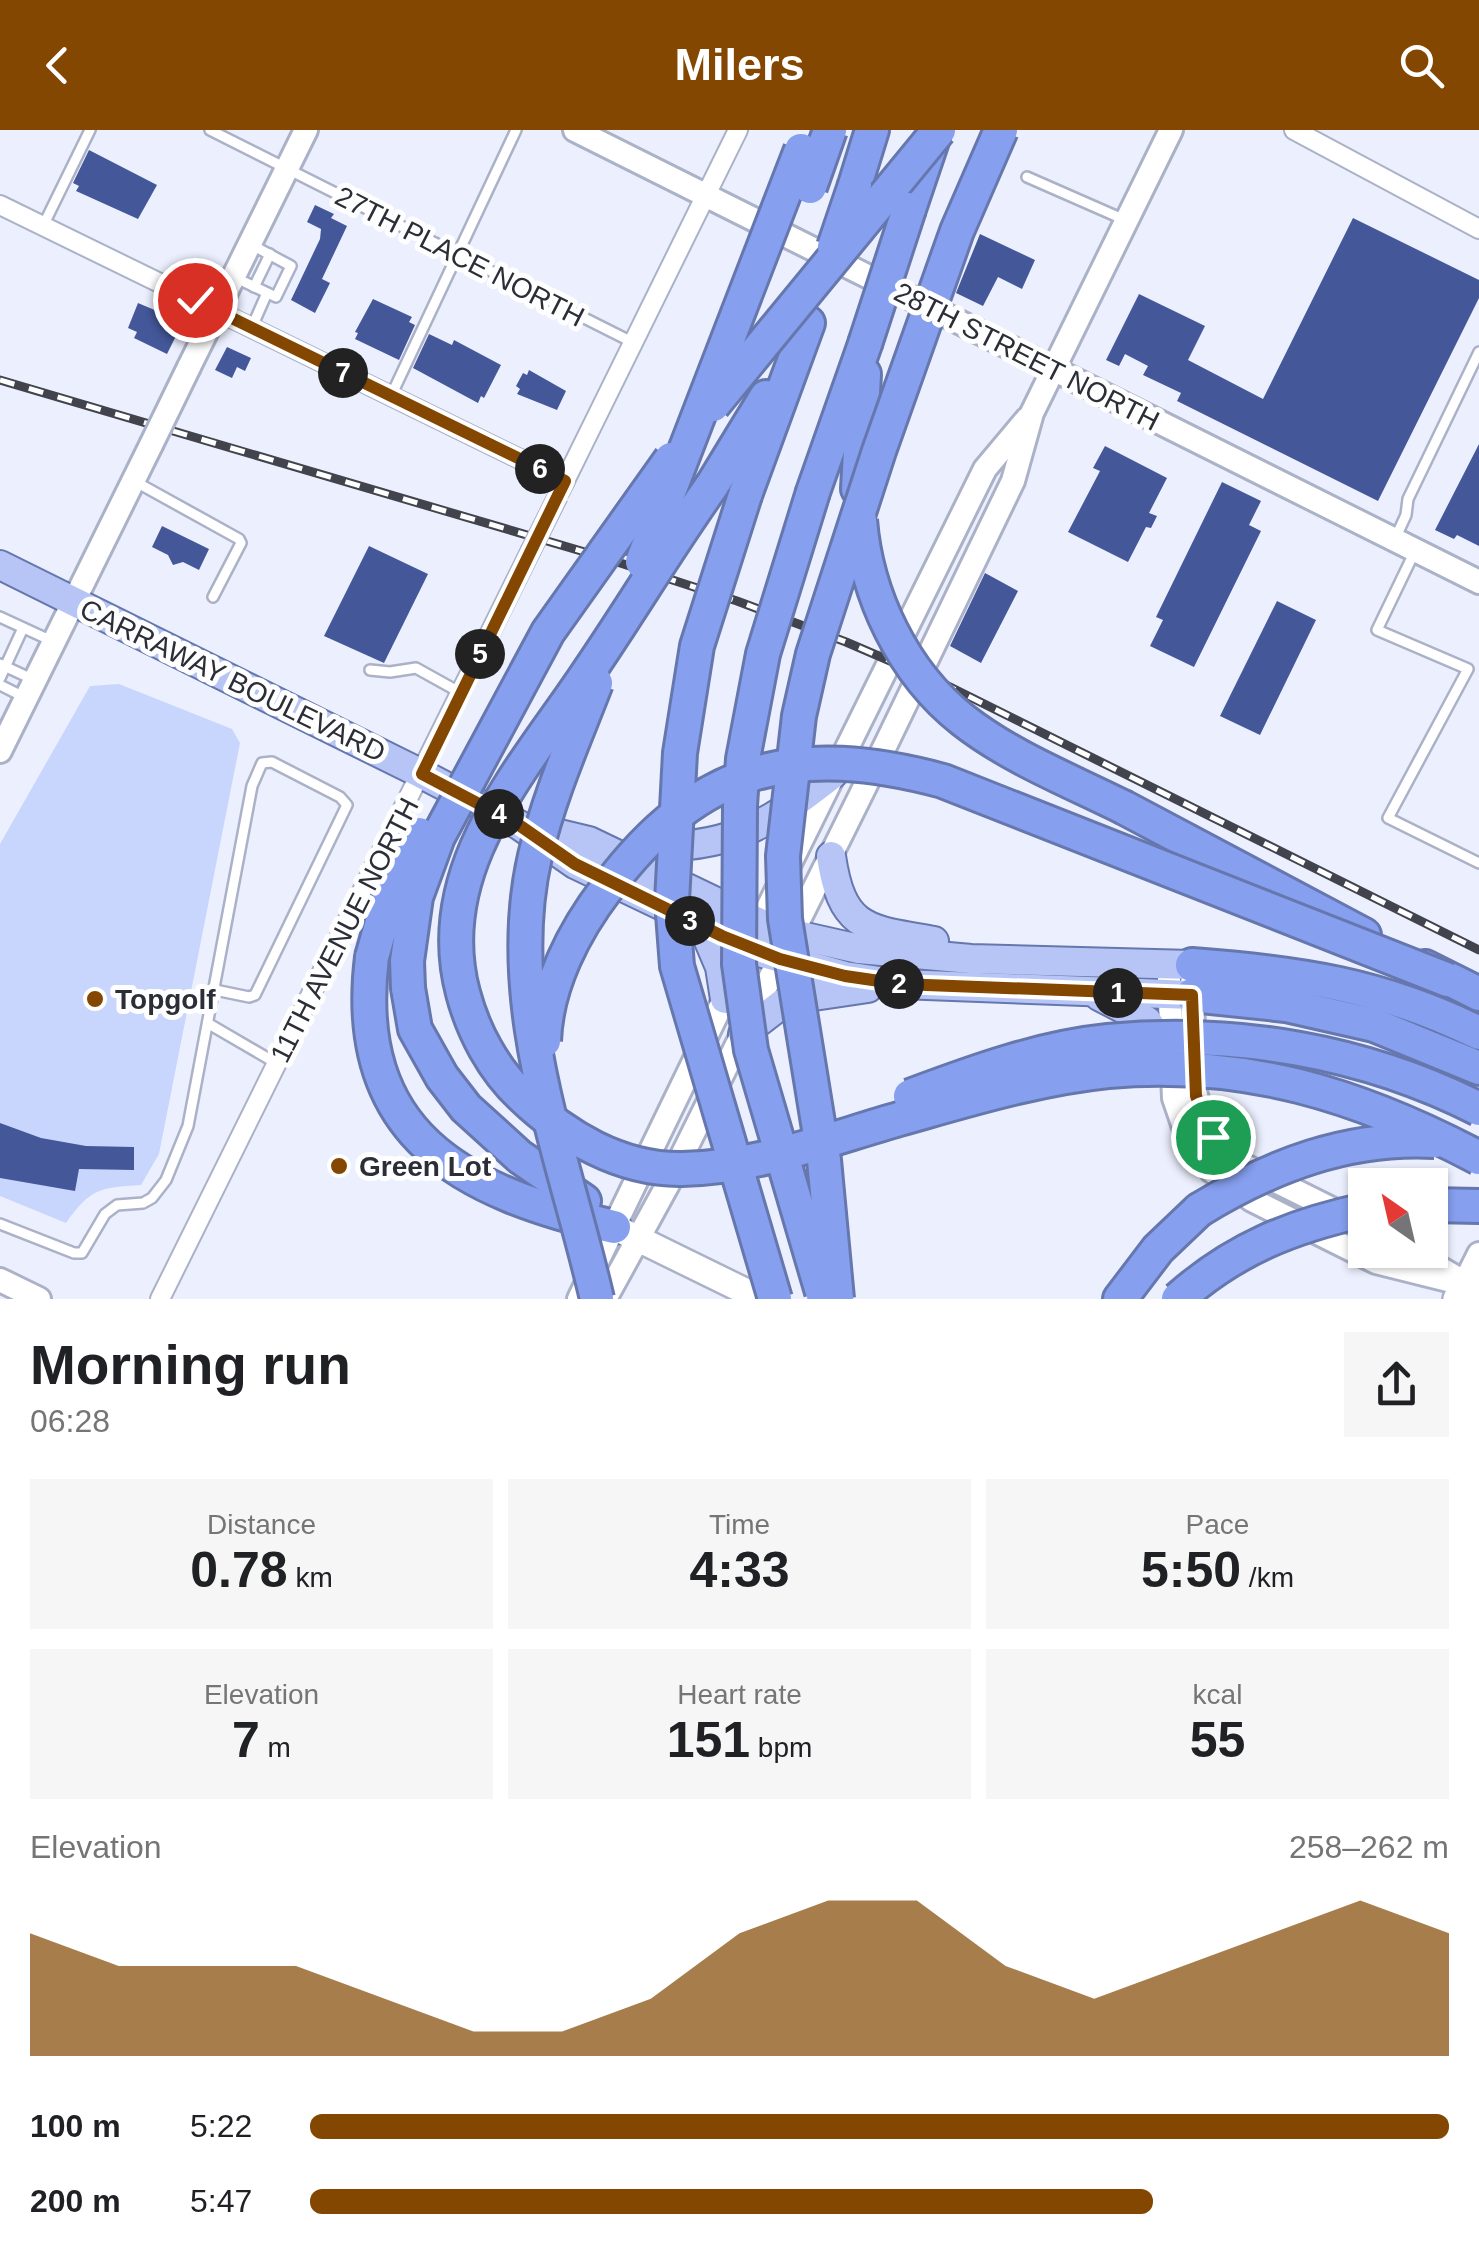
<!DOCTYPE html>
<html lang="en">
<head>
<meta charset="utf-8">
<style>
  body { margin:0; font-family:Helvetica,sans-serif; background:#f6f6f6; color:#202124; height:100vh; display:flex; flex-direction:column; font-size:38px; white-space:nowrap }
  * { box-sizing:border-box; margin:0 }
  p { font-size:32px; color:#757577 }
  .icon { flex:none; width:55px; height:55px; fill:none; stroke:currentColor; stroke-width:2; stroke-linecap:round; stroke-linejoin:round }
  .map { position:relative; height:1169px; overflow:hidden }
  .details { display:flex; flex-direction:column; background:#fff; flex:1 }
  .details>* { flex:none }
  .needle { width:65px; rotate:326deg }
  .fabs { position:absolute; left:1348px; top:1038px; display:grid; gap:20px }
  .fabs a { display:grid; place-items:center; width:100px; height:100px; border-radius:0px; background:#fff; box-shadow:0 2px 8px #0004; font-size:50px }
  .pin { position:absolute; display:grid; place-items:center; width:85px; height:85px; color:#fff; margin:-42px; border:5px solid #fff; border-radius:50%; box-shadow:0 2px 10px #0007 }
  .km { position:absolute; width:50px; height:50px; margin:-25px; border-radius:50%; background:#222; color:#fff; font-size:28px; line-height:50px; text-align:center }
  .round { display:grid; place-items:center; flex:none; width:105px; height:105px; border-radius:0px; background:#f6f6f6 }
  .headline { display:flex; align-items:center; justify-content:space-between; height:170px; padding:0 30px }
  h1 { font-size:55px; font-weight:600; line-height:75px }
  .metrics { display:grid; grid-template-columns:repeat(3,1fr); gap:15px; height:170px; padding:10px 30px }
  .metrics div { display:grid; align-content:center; border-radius:0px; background:#f6f6f6; text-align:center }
  .metrics b { font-size:50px; font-weight:600 }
  .metrics small { font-size:28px; font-weight:400 }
  .metrics p { font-size:28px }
  .chart { height:280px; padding:20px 30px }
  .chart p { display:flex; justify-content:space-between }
  .chart svg { width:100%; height:180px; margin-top:10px; fill:#834701; opacity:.7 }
  ul { padding:0 30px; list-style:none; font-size:32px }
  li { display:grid; grid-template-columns:160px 120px 1fr; align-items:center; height:75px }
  li i { height:25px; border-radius:12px; background:#834701 }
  header { display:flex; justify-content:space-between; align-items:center; height:130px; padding:0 30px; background:#834701; color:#fff; font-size:45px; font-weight:600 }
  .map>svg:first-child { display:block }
</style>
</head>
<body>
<header><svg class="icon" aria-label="back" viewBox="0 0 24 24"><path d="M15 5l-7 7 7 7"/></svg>Milers<svg class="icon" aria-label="search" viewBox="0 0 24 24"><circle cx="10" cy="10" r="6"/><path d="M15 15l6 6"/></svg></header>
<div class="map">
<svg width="1479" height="1169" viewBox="0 0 1479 1169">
  <rect width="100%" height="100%" fill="#ecf0fe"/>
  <path fill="#c8d6fe" d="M119 554 232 599 240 613 159 1024 141 1055C99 1058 91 1058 66 1093L0 1066V714L90 556Z"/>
  <g fill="#445799">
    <polygon points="89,20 157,55 138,89 76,61 79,56 73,53"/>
    <polygon points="315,75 334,84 331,88 347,96 322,149 330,153 315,183 291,170 320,109 321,99 307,92"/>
    <polygon points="1353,88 1479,150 1479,168 1378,371 1177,271 1181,263 1143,245 1148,236 1125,224 1119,236 1106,230 1139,164 1205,196 1188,230 1263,269"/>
    <polygon points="980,104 1035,130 1022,159 998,147 983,176 956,163"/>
    <polygon points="373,169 412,187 409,192 415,195 399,230 355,209 358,203 355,202"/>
    <polygon points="138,173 183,192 167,224 134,208 137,202 128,198"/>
    <polygon points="429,204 452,215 454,210 501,235 484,268 481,266 478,273 413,238"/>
    <polygon points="227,217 251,228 245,241 237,237 232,248 215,240"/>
    <polygon points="529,240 566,261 557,280 517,264 520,259 516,256 523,243 527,245"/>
    <polygon points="1479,314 1479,416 1457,405 1454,409 1435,400"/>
    <polygon points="1105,316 1167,348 1149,383 1157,386 1151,398 1146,397 1128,432 1068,402 1100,341 1093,338"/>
    <polygon points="1222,352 1261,371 1249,395 1261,401 1194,537 1150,516 1163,490 1156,487"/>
    <polygon points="162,396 209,419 199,440 183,432 173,435 168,425 152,417"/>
    <polygon points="369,416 428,444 384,533 324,506"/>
    <polygon points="985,443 1018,461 981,533 950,516"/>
    <polygon points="1277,471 1316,490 1260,605 1220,586"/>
    <polygon points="0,993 41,1008 86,1016 134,1017 134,1040 79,1039 75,1061 0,1048"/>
  </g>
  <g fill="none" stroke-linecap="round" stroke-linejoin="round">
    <defs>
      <g id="service">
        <polyline points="210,0 632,212"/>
        <polyline points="1027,47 1125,90"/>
        <polyline points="43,96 90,0"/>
        <polyline points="236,148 276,167 291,136 250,114"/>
        <polyline points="254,157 270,124"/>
        <polyline points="252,197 267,163"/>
        <polyline points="391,266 516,0"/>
        <polyline points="136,352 239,409 241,413 213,467"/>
        <polyline points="1394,411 1406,385 1408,369 1479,222"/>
        <polyline points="1415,421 1377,500 1468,539 1388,688 1479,733"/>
        <polyline points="0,487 52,511"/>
        <polyline points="0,534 32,549"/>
        <polyline points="370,540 390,542 416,538 461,563"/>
        <polyline points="0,548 23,498"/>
        <polyline points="0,555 24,567"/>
        <polyline points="209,894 276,933"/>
        <polyline points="0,1094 74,1123 82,1123 105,1084 117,1075 143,1073 152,1068 166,1050 188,996 252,656 262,633 272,632 340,667 347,675 255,865 249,867 215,860"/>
      </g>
      <g id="minor">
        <polyline points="1294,0 1479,99"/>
        <polyline points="0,75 565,351"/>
        <polyline points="560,361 738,0"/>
        <polyline points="160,1169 530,422"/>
      </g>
      <g id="tertiary">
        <polyline points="575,0 1479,452"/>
        <polyline points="189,237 306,0"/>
        <polyline points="0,621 151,315"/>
        <polyline points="753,808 985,339 1027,289"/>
        <polyline points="1169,849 1174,968 1187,1006 1212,1041 1252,1070 1376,1132 1464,1154"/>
        <polyline points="1192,852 1194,958 1202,987 1213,1007 1233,1030 1348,1087"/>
        <polyline points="1409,1120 1479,1161"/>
        <polyline points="0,1150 39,1169"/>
        <polyline points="1464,1154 1479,1124"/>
        <polyline points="579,1169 731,855"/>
        <polyline points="605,1169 667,1056 887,612 1013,351 1032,283 1171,0"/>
      </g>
      <g id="secondary">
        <polyline points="614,1097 761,1169"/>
        <polyline points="1456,1169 1464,1154"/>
      </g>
      <g id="primary">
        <polyline points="0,435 422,644 519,695 575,734 759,822 845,846 900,854 1192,865"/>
        <polyline points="535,698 589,711 760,793 792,804 859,819 971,829 1192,835"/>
        <path d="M654 716C733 719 774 690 833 644"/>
        <path d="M831 726C842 801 868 799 934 811"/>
        <polyline points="703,797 720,837 725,869"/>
        <polyline points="1099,866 1147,891 1167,923"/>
        <polyline points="743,904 787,870 868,858"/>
      </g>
      <g id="motorway">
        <polyline points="855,55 872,0"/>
        <polyline points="909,79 933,8"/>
        <polyline points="713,354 766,267"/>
        <polyline points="858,359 864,244"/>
        <polyline points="813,362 865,214"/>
        <polyline points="745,365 808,193"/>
        <polyline points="1125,678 1364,805"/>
        <path d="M372 827C350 1005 462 1062 614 1097"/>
        <path d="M1192 835C1300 843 1381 855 1479 903"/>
        <polyline points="1425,837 1479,864"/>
        <polyline points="408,858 415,899 442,947 466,978 520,1027 584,1071"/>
        <polyline points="1192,865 1286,875 1374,895 1479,938"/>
        <polyline points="1430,1075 1479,1076"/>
        <polyline points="1120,1169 1158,1119 1199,1080"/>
      </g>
    </defs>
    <use href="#service" stroke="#abb2c8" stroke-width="14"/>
    <use href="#minor" stroke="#abb2c8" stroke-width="22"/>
    <use href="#tertiary" stroke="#abb2c8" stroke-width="28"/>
    <use href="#secondary" stroke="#abb2c8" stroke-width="30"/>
    <use href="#primary" stroke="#6677ae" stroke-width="32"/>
    <use href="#motorway" stroke="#6677ae" stroke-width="38"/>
    <use href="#service" stroke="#fff" stroke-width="9"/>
    <use href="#minor" stroke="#fff" stroke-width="18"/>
    <use href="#tertiary" stroke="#fff" stroke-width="22"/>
    <use href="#secondary" stroke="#fff" stroke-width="25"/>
    <use href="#primary" stroke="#b6c5f5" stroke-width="28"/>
    <use href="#motorway" stroke="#869fee" stroke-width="32"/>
    <defs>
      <polyline id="rail" points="0,250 605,428 737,471 846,512 946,555 1479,820"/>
    </defs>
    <use href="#rail" stroke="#41444d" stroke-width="9"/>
    <use href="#rail" stroke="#fefefe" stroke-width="5" stroke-dasharray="15" stroke-linecap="butt"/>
    <defs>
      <polyline id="minor-bridge" points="530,422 558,366"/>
      <polyline id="tertiary-bridge" points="151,315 189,237"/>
      <g id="motorway-bridge">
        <polyline points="810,57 830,0"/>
        <polyline points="834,117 855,55"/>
        <polyline points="865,214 909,79"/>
        <polyline points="713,275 939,0"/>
        <path d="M713 354C668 417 629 483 585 547 521 642 430 740 463 863 473 901 493 939 522 966 565 1007 621 1040 682 1039 755 1038 829 1009 899 989 967 970 1038 948 1108 941 1245 929 1360 965 1479 1028"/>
        <polyline points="813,362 763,524 743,629 740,676 739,834 751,920 822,1162"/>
        <polyline points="745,365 697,516 680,623 672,771 677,836 775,1169"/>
        <path d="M860 390C866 465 903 543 963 590 1010 627 1071 651 1125 678"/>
        <polyline points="642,432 801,20"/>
        <path d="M596 553C574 610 549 666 535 726 501 874 564 1026 597 1169"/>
        <polyline points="372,827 389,767 419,704"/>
        <polyline points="408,858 407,831 416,767 438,707 548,502 671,329"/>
        <path d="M544 911C546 855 574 801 607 758 700 634 797 612 943 651L1448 850"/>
        <path d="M910 966C974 942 1040 918 1108 911 1235 899 1365 921 1479 979"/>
        <path d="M1199 1080C1271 1036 1348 1006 1435 1011"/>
        <polyline points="837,1169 824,1030 785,789 783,726 799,586 813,524 879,321 957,101 1001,0"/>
        <path d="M1178 1169C1234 1119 1292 1096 1365 1080"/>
      </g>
    </defs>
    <use href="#minor-bridge" stroke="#abb2c8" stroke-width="22" stroke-linecap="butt"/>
    <use href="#tertiary-bridge" stroke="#abb2c8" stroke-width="28" stroke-linecap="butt"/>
    <use href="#motorway-bridge" stroke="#6677ae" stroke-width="38" stroke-linecap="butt"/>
    <use href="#minor-bridge" stroke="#fff" stroke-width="18"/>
    <use href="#tertiary-bridge" stroke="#fff" stroke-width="22"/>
    <use href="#motorway-bridge" stroke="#869fee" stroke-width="32"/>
  </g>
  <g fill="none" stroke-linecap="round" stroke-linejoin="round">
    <defs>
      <polyline id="route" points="195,170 565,351 422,644 519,695 575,734 722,806 780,829 845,846 900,854 1192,865 1196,966 1213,1007"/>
    </defs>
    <use href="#route" stroke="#fff" stroke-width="20"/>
    <use href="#route" stroke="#834701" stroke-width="12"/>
  </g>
  <g fill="#834701" stroke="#fefefe" stroke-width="4">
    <circle cx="95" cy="869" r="10"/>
    <circle cx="339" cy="1036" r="10"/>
  </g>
  <g text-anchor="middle" stroke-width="10" stroke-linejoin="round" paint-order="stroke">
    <g font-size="28" fill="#2b2e36" stroke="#fefefe">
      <text transform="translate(460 126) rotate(27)" y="10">27TH PLACE NORTH</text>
      <text transform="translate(1027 226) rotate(27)" y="10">28TH STREET NORTH</text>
      <text transform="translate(233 550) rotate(26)" y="10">CARRAWAY BOULEVARD</text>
      <text transform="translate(344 800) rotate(-63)" y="10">11TH AVENUE NORTH</text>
    </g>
    <g font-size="28" font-weight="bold" fill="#2b2e36" stroke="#fefefe" text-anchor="start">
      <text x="115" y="879">Topgolf</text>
      <text x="359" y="1046">Green Lot</text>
    </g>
  </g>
</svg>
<div class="fabs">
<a><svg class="needle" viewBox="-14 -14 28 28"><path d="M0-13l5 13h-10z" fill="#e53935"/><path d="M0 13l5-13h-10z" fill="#757577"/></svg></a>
</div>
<div class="pin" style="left:1213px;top:1007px;background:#1e9e55"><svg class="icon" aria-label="arrive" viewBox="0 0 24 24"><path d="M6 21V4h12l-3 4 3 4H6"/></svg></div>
<div class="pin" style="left:195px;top:170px;background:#d93025"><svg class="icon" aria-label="check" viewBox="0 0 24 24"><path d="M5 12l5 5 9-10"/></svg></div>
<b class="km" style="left:1118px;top:863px">1</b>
<b class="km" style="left:899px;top:854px">2</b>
<b class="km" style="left:690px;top:791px">3</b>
<b class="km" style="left:499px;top:684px">4</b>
<b class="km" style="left:480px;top:524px">5</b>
<b class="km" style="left:540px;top:339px">6</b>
<b class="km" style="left:343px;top:243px">7</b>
</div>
<section class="details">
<div class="headline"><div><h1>Morning run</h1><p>06:28</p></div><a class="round"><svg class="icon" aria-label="share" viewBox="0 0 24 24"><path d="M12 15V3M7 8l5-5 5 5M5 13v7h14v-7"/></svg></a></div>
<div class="metrics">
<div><p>Distance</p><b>0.78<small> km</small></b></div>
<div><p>Time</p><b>4:33</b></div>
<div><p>Pace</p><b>5:50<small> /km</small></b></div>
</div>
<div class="metrics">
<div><p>Elevation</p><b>7<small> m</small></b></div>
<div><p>Heart rate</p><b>151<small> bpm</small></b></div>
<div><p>kcal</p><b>55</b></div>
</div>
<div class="chart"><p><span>Elevation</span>258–262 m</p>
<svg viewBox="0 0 160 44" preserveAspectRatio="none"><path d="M0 44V14L10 22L20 22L30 22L40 30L50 38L60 38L70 30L80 14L90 6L100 6L110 22L120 30L130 22L140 14L150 6L160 14V44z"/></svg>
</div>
<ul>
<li><b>100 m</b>5:22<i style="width:100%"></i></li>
<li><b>200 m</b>5:47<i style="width:74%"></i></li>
</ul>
</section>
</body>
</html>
